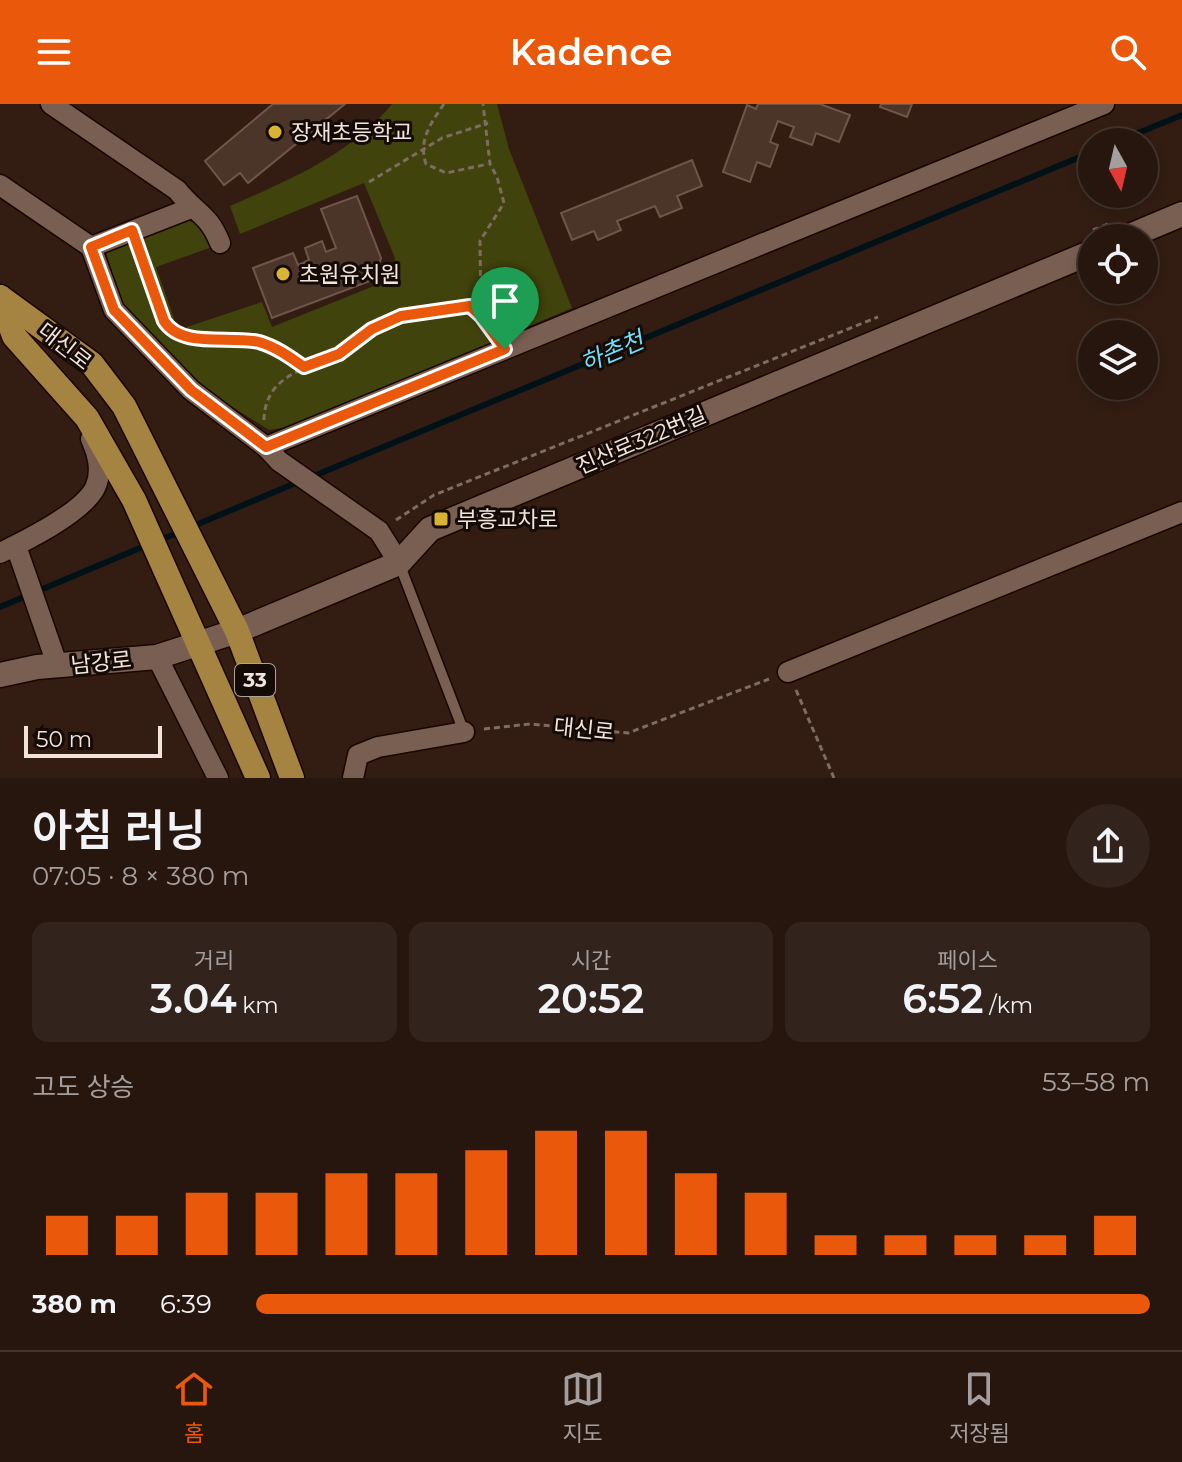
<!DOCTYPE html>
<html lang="ko">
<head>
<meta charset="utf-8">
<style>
  body { margin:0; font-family:Montserrat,"Noto Sans KR",sans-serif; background:#32231c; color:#f1f3f6; height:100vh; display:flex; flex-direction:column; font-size:30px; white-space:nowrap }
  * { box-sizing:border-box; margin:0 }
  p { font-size:26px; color:#a49f9e }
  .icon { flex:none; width:44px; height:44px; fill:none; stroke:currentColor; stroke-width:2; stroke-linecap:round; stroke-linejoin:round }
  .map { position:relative; height:674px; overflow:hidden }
  .drawer { display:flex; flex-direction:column; background:#26160e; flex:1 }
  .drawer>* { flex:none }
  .needle { width:52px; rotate:172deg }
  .fabs { position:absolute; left:1078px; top:24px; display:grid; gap:16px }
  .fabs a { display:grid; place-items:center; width:80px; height:80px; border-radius:50%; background:#26160e; box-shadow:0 4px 12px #0003,0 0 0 2px #42352e; font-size:40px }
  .scale { position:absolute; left:24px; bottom:20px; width:138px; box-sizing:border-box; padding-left:8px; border:4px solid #f2e3db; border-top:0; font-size:22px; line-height:28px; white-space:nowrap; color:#f2e3db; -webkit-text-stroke:6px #140a06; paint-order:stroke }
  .pin { position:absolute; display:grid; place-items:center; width:68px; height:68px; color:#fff; margin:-82px -34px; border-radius:50% 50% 50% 0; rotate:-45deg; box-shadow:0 0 8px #0007 }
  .pin .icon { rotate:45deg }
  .round { display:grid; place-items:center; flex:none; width:84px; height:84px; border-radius:42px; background:#32231c }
  .summary { display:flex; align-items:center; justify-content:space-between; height:136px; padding:0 32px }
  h1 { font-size:44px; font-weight:600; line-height:60px }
  .stats { display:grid; grid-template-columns:repeat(3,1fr); gap:12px; height:136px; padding:8px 32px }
  .stats div { display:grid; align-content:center; border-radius:16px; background:#32231c; text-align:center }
  .stats b { font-size:40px; font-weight:600 }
  .stats small { font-size:22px; font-weight:400 }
  .stats p { font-size:22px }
  .chart { height:224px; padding:16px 32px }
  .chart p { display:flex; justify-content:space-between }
  .chart svg { width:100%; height:144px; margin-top:8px; stroke:#ea580c; stroke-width:6 }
  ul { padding:0 32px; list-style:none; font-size:26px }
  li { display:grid; grid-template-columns:128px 96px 1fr; align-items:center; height:60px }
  li i { height:20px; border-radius:10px; background:#ea580c }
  header { display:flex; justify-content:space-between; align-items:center; height:104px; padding:0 32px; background:#ea580c; color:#fff; font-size:36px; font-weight:600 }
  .tab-bar { display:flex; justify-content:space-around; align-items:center; height:112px; border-top:2px solid #42352e; background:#26160e; font-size:22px; color:#a49f9e }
  .tab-bar a { display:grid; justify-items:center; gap:4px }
  .tab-bar .selected { color:#ea580c }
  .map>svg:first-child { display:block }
</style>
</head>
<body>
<header><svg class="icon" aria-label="menu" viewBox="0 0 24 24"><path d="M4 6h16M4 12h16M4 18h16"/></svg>Kadence<svg class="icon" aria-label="search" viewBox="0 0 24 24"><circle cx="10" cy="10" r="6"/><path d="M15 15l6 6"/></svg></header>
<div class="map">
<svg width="1182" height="674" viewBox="0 0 1182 674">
  <rect width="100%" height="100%" fill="#331d12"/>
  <path fill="#40430b" d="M392 0H497L509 45 572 204 292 322 269 326 194 279 121 198 106 148 189 117 205 123 212 143 156 163 178 226 262 198 272 223 389 176 395 154 364 79 240 130 230 102C289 76 350 51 392 0Z"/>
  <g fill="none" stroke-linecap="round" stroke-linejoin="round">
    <g stroke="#001217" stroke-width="6">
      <polyline points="1116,38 1182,11"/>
      <polyline points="309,374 1092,48"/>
      <polyline points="191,423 298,378"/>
      <polyline points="157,437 180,428"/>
      <polyline points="0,503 147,441"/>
    </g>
  </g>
  <g fill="#4b3428" stroke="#70564a" stroke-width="2">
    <polygon points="273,0 345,0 248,79 240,69 224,81 205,57"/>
    <polygon points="758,0 820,0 850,11 839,38 816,29 812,41 790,33 794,23 778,17 770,38 778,41 770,63 757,58 750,78 723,68 747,1 756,5"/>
    <polygon points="881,0 912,0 907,13 880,3"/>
    <polygon points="692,56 702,82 677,92 682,104 660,113 655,102 617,117 621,126 598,136 594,127 572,136 561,109"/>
    <polygon points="357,92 381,154 375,175 272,214 253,164 293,149 298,161 303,159 309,156 305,144 322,137 326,148 336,144 321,105"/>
  </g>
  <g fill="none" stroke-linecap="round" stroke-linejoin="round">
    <defs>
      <polyline id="service" points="399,459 464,628"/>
      <g id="minor">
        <path d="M51 0 177 86C196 110 208 109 220 139"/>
        <polyline points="0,81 91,143 191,104"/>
        <polyline points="91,143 114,206 191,286 266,343 279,357 379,427 399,459"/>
        <polyline points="266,343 1104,0"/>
        <polyline points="16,442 58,563"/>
        <path d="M0 449C25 437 82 409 95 384 103 367 98 350 91 335"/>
        <polyline points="157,553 218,674"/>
        <polyline points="788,568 1182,408"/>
        <polyline points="353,674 358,651 378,643 464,628"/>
      </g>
      <g id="tertiary">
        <polyline points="1125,134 1182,110"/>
        <polyline points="0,571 37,563 157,553 237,527 399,459 430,425 1092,148"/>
      </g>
      <g id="trunk">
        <polyline points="0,193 92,260 124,302 237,527 292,674"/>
        <polyline points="0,193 14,232 87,314 134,396 258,674"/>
      </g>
    </defs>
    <use href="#service" stroke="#1a0601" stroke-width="13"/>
    <use href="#minor" stroke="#1a0601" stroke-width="23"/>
    <use href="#tertiary" stroke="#1a0601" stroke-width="27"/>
    <use href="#trunk" stroke="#1a0601" stroke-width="27"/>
    <g stroke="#7e6b61" stroke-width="3" stroke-dasharray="6 4" stroke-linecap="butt">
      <path d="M444 0C431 19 418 36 426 60L446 69 488 60"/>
      <polyline points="369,78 442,34 488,19"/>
      <polyline points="1093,126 1108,120"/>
      <path d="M138 143 164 217C182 245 229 231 259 238 276 243 290 253 304 263"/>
      <polyline points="481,212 480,137 504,99 497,73 490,60 483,0"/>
      <path d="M264 316C265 272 304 266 337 250 350 244 360 232 373 225 402 208 437 207 470 202L494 229"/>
      <polyline points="396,416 434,391 878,213"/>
      <polyline points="796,586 834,674"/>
      <polyline points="484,625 530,620 628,629 769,575"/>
    </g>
    <use href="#service" stroke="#795f52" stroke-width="10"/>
    <use href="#minor" stroke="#795f52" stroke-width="20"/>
    <use href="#tertiary" stroke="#795f52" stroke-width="24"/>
    <use href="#trunk" stroke="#a58442" stroke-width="24"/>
  </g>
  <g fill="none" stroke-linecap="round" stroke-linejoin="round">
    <defs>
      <path id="route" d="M132 126 164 217C182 245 229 231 259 238 276 243 290 253 304 263L339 250 372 225 401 212 470 202 481 212 505 245 266 343 191 286 114 206 91 143Z"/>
    </defs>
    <use href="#route" stroke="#fff" stroke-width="16"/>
    <use href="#route" stroke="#ea580c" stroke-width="10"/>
  </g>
  <g fill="#d8b434" stroke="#140a06" stroke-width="3">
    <circle cx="275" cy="28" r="8"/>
    <circle cx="283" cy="170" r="8"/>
    <rect x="433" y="407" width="16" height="16" rx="4"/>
  </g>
  <g text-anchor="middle" stroke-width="6" stroke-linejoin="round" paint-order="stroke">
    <rect fill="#140a06" stroke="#afa29b" stroke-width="2" x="235" y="560" width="40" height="32" rx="6"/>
    <g font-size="20" font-weight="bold" fill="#f2e3db">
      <text x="255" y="583">33</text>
    </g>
    <g font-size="22" fill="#f2e3db" stroke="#140a06" text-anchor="start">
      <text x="291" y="36">장재초등학교</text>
      <text x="299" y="178">초원유치원</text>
      <text x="457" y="423">부흥교차로</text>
    </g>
    <g font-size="22" fill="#f2e3db" stroke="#140a06">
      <text transform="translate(65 242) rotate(38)" y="8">대신로</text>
      <text transform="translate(641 336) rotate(-23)" y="8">진산로322번길</text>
      <text transform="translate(101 558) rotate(-6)" y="8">남강로</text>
      <text transform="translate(584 625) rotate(6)" y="8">대신로</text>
    </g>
    <g font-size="24" font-style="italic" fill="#6fdff9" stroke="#140a06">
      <text transform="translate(612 248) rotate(-23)" y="8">하촌천</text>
    </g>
  </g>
</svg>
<div class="fabs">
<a><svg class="needle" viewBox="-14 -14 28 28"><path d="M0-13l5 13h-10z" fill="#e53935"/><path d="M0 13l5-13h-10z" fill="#a49f9e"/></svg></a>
<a><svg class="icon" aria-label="locate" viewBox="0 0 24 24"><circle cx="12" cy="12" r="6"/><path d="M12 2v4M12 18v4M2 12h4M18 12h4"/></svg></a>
<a><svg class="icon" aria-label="layers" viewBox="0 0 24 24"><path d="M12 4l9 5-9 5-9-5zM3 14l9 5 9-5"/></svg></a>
</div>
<div class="scale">50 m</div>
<div class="pin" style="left:505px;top:245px;background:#1e9e55"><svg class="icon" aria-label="arrive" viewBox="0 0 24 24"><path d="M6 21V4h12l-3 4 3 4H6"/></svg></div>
</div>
<section class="drawer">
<div class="summary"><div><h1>아침 러닝</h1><p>07:05 · 8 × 380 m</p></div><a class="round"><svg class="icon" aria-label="share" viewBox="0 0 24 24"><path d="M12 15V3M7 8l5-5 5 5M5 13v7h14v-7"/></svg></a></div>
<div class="stats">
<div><p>거리</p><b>3.04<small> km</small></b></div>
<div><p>시간</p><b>20:52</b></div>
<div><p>페이스</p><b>6:52<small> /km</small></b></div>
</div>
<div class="chart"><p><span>고도 상승</span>53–58 m</p>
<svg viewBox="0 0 160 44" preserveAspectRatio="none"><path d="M5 44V32M15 44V32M25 44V25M35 44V25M45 44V19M55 44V19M65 44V12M75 44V6M85 44V6M95 44V19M105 44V25M115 44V38M125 44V38M135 44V38M145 44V38M155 44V32"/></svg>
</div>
<ul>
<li><b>380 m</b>6:39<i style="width:100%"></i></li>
</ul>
</section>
<nav class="tab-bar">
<a class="selected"><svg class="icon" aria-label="home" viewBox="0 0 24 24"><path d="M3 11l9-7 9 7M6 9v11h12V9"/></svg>홈</a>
<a><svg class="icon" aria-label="map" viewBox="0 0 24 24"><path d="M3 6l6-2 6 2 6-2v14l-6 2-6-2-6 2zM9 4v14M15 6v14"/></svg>지도</a>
<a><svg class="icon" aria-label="saved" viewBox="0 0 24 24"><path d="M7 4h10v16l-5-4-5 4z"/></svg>저장됨</a>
</nav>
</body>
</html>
